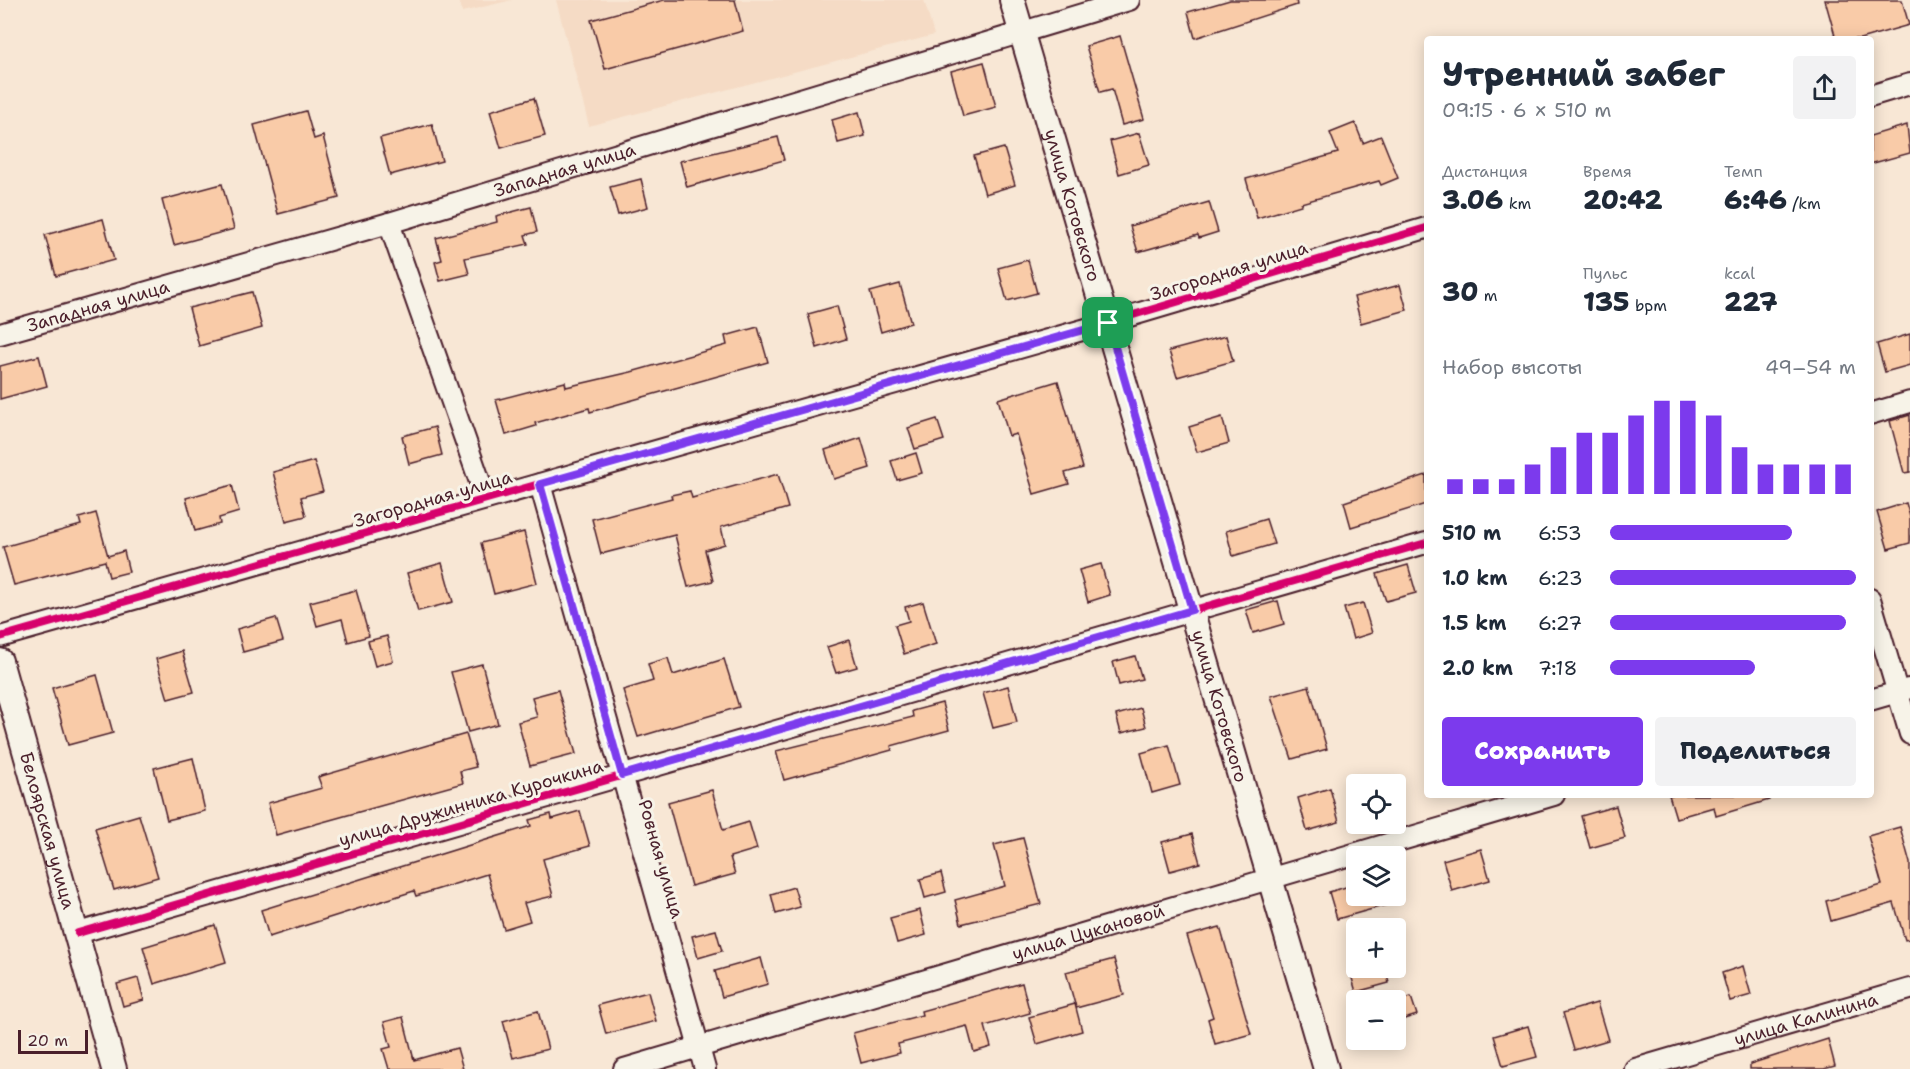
<!DOCTYPE html>
<html lang="ru">
<head>
<meta charset="utf-8">
<style>
  body { margin:0; font-family:"Shantell Sans",sans-serif; background:#f2f2f3; color:#1f2937; height:100vh; display:flex; flex-direction:column; font-size:22px; white-space:nowrap }
  * { box-sizing:border-box; margin:0 }
  p { font-size:20px; color:#747a83 }
  .icon { flex:none; width:33px; height:33px; fill:none; stroke:currentColor; stroke-width:2; stroke-linecap:round; stroke-linejoin:round }
  .map { position:relative; flex:1; overflow:hidden }
  .panel { position:absolute; left:1424px; top:36px; width:450px; height:762px; display:flex; flex-direction:column; background:#fff; border-radius:6px; box-shadow:0 3px 15px #0003 }
  .panel>* { flex:none }
  .fabs { position:absolute; left:1346px; top:774px; display:grid; gap:12px }
  .fabs a { display:grid; place-items:center; width:60px; height:60px; border-radius:6px; background:#fff; box-shadow:0 3px 15px #0003; font-size:30px }
  .scale { position:absolute; left:18px; bottom:15px; width:70px; box-sizing:border-box; padding-left:6px; border:3px solid #4a1f2b; border-top:0; font-size:16px; line-height:21px; white-space:nowrap; color:#4a1f2b; -webkit-text-stroke:4px #f7f3e8; paint-order:stroke }
  .pin { position:absolute; display:grid; place-items:center; width:51px; height:51px; color:#fff; margin:-26px; border-radius:12px; box-shadow:0 3px 9px #0006 }
  .round { display:grid; place-items:center; flex:none; width:63px; height:63px; border-radius:6px; background:#f2f2f3 }
  .summary { display:flex; align-items:center; justify-content:space-between; height:102px; padding:0 18px }
  h1 { font-size:33px; font-weight:800; line-height:45px }
  .metrics { display:grid; grid-template-columns:repeat(3,1fr); gap:9px; height:102px; padding:6px 18px }
  .metrics div { display:grid; align-content:center }
  .metrics b { font-size:26px; font-weight:800 }
  .metrics small { font-size:16px; font-weight:400 }
  .metrics p { font-size:16px }
  .chart { height:168px; padding:12px 18px }
  .chart p { display:flex; justify-content:space-between }
  .chart svg { width:100%; height:108px; margin-top:6px; stroke:#7c3aed; stroke-width:6 }
  .button { display:flex; gap:12px; margin-top:auto; padding:12px 18px }
  .button a { flex:1; height:69px; border-radius:6px; background:#7c3aed; color:#fff; font-size:24px; font-weight:800; line-height:69px; text-align:center }
  .button a+a { background:#f2f2f3; color:#1f2937 }
  ul { padding:0 18px; list-style:none; font-size:20px }
  li { display:grid; grid-template-columns:96px 72px 1fr; align-items:center; height:45px }
  li i { height:15px; border-radius:8px; background:#7c3aed }
  .map>svg:first-child { display:block }
</style>
</head>
<body>
<div class="map">
<svg width="1910" height="1069" viewBox="0 0 1910 1069">
  <rect width="100%" height="100%" fill="#f8e7d5"/>
  <filter id="ink" filterUnits="userSpaceOnUse"><feTurbulence type="fractalNoise" baseFrequency=".0167" numOctaves="2"/><feDisplacementMap in="SourceGraphic" scale="12" xChannelSelector="R" yChannelSelector="G"/><feConvolveMatrix kernelMatrix="1 2 1 2 8 2 1 2 1" color-interpolation-filters="sRGB"/></filter>
  <g filter="url(#ink)">
    <g fill="#f5dbc5">
      <polygon points="458,0 512,0 462,12"/>
      <polygon points="556,0 924,0 934,35 589,126"/>
    </g>
    <g fill="#f9cba8" stroke="#4a1f2b" stroke-width="1.5">
      <polygon points="664,0 735,0 743,31 605,69 591,20"/>
      <polygon points="1230,0 1296,0 1297,5 1195,38 1188,12"/>
      <polygon points="1825,0 1902,0 1909,25 1860,39 1836,39"/>
      <polygon points="1120,36 1144,119 1122,125 1112,89 1100,92 1086,46"/>
      <polygon points="984,62 996,107 963,116 951,71"/>
      <polygon points="534,98 545,136 501,148 490,111"/>
      <polygon points="306,111 314,139 323,136 339,198 278,214 254,125"/>
      <polygon points="859,112 865,136 838,143 832,120"/>
      <polygon points="1355,123 1363,143 1381,136 1398,178 1381,185 1379,181 1301,203 1301,205 1257,218 1246,179 1338,153 1330,133"/>
      <polygon points="432,124 442,161 390,175 380,138"/>
      <polygon points="1907,125 1910,153 1870,164 1870,136"/>
      <polygon points="1139,133 1149,165 1119,174 1110,141"/>
      <polygon points="778,137 784,160 687,187 680,161"/>
      <polygon points="1004,148 1015,185 985,194 974,156"/>
      <polygon points="641,179 648,207 618,215 610,187"/>
      <polygon points="222,184 234,229 174,245 162,200"/>
      <polygon points="1209,202 1218,232 1199,238 1198,235 1138,252 1130,226"/>
      <polygon points="531,207 537,232 525,235 528,244 465,258 469,274 440,281 435,262 442,260 436,238 497,222 496,216"/>
      <polygon points="103,219 114,260 56,276 45,235"/>
      <polygon points="1028,260 1037,293 1007,301 998,268"/>
      <polygon points="900,284 911,323 881,332 870,292"/>
      <polygon points="1400,285 1407,310 1361,323 1354,297"/>
      <polygon points="252,292 262,328 199,346 189,308"/>
      <polygon points="837,306 846,339 817,348 808,314"/>
      <polygon points="758,327 768,362 590,412 589,408 535,423 536,426 506,435 496,400 565,382 566,387 631,372 727,345 725,336"/>
      <polygon points="1910,334 1910,365 1885,372 1877,344"/>
      <polygon points="1226,336 1233,361 1177,377 1169,351"/>
      <polygon points="39,356 47,386 0,399 0,366"/>
      <polygon points="1058,381 1083,468 1065,473 1069,484 1034,494 1016,434 1009,436 998,399"/>
      <polygon points="1910,415 1910,472 1904,473 1890,421"/>
      <polygon points="1222,417 1229,443 1197,452 1189,427"/>
      <polygon points="937,419 944,440 915,449 908,428"/>
      <polygon points="435,427 442,455 409,464 402,436"/>
      <polygon points="861,438 870,468 834,479 825,450"/>
      <polygon points="916,453 922,473 897,480 891,461"/>
      <polygon points="314,461 323,491 301,497 306,516 286,521 273,472"/>
      <polygon points="778,474 788,508 721,527 725,544 705,550 713,581 688,587 675,535 601,554 592,519 672,498 671,495 690,491 692,498"/>
      <polygon points="1426,475 1426,504 1351,527 1344,502"/>
      <polygon points="232,485 239,512 219,518 220,524 195,531 186,498"/>
      <polygon points="1906,503 1910,517 1910,543 1888,549 1877,512"/>
      <polygon points="96,513 108,556 124,551 129,572 109,577 105,561 14,585 3,547 81,525 79,518"/>
      <polygon points="1266,519 1274,544 1233,556 1226,531"/>
      <polygon points="524,532 537,583 494,594 481,543"/>
      <polygon points="442,563 453,602 418,611 407,573"/>
      <polygon points="1101,564 1110,595 1088,602 1079,570"/>
      <polygon points="1408,565 1416,593 1386,601 1377,574"/>
      <polygon points="356,590 369,636 348,642 342,619 317,626 310,602"/>
      <polygon points="1278,601 1284,624 1253,633 1246,610"/>
      <polygon points="923,602 936,644 904,654 895,625 909,621 905,607"/>
      <polygon points="1363,603 1372,633 1353,639 1344,608"/>
      <polygon points="276,618 283,641 243,652 237,629"/>
      <polygon points="387,636 393,661 375,666 368,641"/>
      <polygon points="849,640 857,667 836,673 827,647"/>
      <polygon points="182,651 194,692 168,699 156,659"/>
      <polygon points="1135,656 1142,679 1119,685 1113,662"/>
      <polygon points="668,658 673,675 724,659 739,707 638,737 623,690 653,681 648,664"/>
      <polygon points="482,664 498,724 468,732 451,672"/>
      <polygon points="97,675 113,733 68,745 52,688"/>
      <polygon points="1008,686 1017,722 993,728 983,693"/>
      <polygon points="1309,686 1327,749 1292,759 1271,696"/>
      <polygon points="558,690 576,754 530,766 518,722 537,717 532,697"/>
      <polygon points="942,703 949,730 891,746 892,750 784,780 776,751 913,717 912,711"/>
      <polygon points="1141,708 1146,727 1121,733 1116,715"/>
      <polygon points="466,734 476,767 460,771 463,783 276,835 268,803 322,788 318,777"/>
      <polygon points="1169,745 1180,785 1152,793 1141,753"/>
      <polygon points="193,758 205,811 167,820 154,768"/>
      <polygon points="1330,788 1339,822 1307,831 1298,798"/>
      <polygon points="712,790 723,830 749,822 757,849 730,857 735,874 691,886 668,802"/>
      <polygon points="1669,795 1768,795 1769,800 1716,816 1714,807 1676,818"/>
      <polygon points="1616,806 1625,838 1590,848 1581,816"/>
      <polygon points="580,811 590,846 543,859 553,896 524,903 530,921 504,929 487,874 416,896 414,891 269,937 261,910 531,826 529,820 551,814 552,819"/>
      <polygon points="139,815 158,877 114,890 95,828"/>
      <polygon points="1900,827 1910,863 1910,939 1905,940 1894,903 1831,921 1826,901 1882,885 1868,836"/>
      <polygon points="1192,834 1200,863 1170,871 1162,842"/>
      <polygon points="1023,838 1041,904 961,924 955,900 1005,886 994,845"/>
      <polygon points="1481,849 1490,880 1452,891 1443,860"/>
      <polygon points="941,873 946,892 925,898 920,879"/>
      <polygon points="1356,884 1356,896 1400,896 1401,901 1337,919 1329,892"/>
      <polygon points="794,887 800,907 776,914 771,894"/>
      <polygon points="920,910 926,935 897,943 890,918"/>
      <polygon points="215,925 226,962 154,984 143,947"/>
      <polygon points="1220,927 1251,1034 1215,1044 1208,1019 1213,1017 1187,936"/>
      <polygon points="716,930 722,951 698,958 692,936"/>
      <polygon points="761,958 768,984 722,997 715,971"/>
      <polygon points="1114,959 1124,995 1076,1008 1066,972"/>
      <polygon points="1743,966 1751,995 1730,1001 1722,973"/>
      <polygon points="1349,968 1385,968 1389,983 1356,992"/>
      <polygon points="138,978 144,1000 123,1006 117,984"/>
      <polygon points="1022,983 1030,1013 985,1026 991,1047 974,1052 967,1026 898,1044 900,1053 861,1063 853,1033 922,1015 921,1011"/>
      <polygon points="648,992 656,1021 606,1034 598,1005"/>
      <polygon points="1411,997 1417,1015 1395,1022 1395,1002"/>
      <polygon points="1597,1003 1608,1040 1574,1050 1563,1013"/>
      <polygon points="1075,1004 1082,1031 1037,1044 1029,1017"/>
      <polygon points="538,1011 548,1049 513,1058 503,1021"/>
      <polygon points="403,1017 414,1060 457,1048 463,1069 389,1069 383,1049 391,1047 384,1022"/>
      <polygon points="1528,1026 1537,1057 1503,1066 1494,1036"/>
      <polygon points="1828,1039 1835,1066 1824,1069 1750,1069 1750,1064"/>
    </g>
    <g fill="none" stroke-linecap="round" stroke-linejoin="round">
      <defs>
        <g id="minor">
          <polyline points="1870,96 1910,84"/>
          <polyline points="389,223 486,499"/>
          <path id="s1" d="M0 334 389 223 1129 0"/>
          <polyline points="1870,414 1910,402"/>
          <polyline points="540,484 705,1069"/>
          <polyline points="1870,599 1910,734"/>
          <polyline points="0,637 1086,329 1426,228"/>
          <polyline points="1870,700 1908,689"/>
          <polyline points="78,933 1426,543"/>
          <path id="s2" d="M624 1069 1554 795"/>
          <path id="s3" d="M1635 1069 1910 989"/>
        </g>
        <g id="tertiary">
          <path id="s4" d="M1012 0 1326 1069"/>
          <path id="s5" d="M0 661 114 1069"/>
        </g>
      </defs>
      <use href="#minor" stroke="#4a1f2b" stroke-width="24"/>
      <use href="#tertiary" stroke="#4a1f2b" stroke-width="28"/>
      <use href="#minor" stroke="#f7f3e8" stroke-width="20"/>
      <use href="#tertiary" stroke="#f7f3e8" stroke-width="24"/>
      <defs>
        <g id="cycleway">
          <polyline points="0,637 1086,329 1426,228"/>
          <polyline points="78,933 1426,543"/>
        </g>
      </defs>
      <use href="#cycleway" stroke="#f7f3e8" stroke-width="11"/>
      <use href="#cycleway" stroke="#d6006c" stroke-width="8"/>
    </g>
  </g>
  <g fill="none" stroke-linecap="round" stroke-linejoin="round" filter="url(#ink)">
    <defs>
      <polygon id="route" points="1108,323 1192,610 622,775 540,484"/>
    </defs>
    <use href="#route" stroke="#fff" stroke-width="12"/>
    <use href="#route" stroke="#7c3aed" stroke-width="8"/>
  </g>
  <g text-anchor="middle" stroke-width="6" stroke-linejoin="round" paint-order="stroke">
    <g font-size="18" fill="#4a1f2b" stroke="#f7f3e8">
      <text dy="6" stroke="none"><textPath href="#s1" startOffset="588">Западная улица</textPath></text>
      <text dy="6" stroke="none"><textPath href="#s4" startOffset="214">улица Котовского</textPath></text>
      <text transform="translate(1229 271) rotate(-17)" y="6">Загородная улица</text>
      <text dy="6" stroke="none"><textPath href="#s1" startOffset="102">Западная улица</textPath></text>
      <text transform="translate(433 499) rotate(-16)" y="6">Загородная улица</text>
      <text dy="6" stroke="none"><textPath href="#s4" startOffset="736">улица Котовского</textPath></text>
      <text transform="translate(471 803) rotate(-16)" y="6">улица Дружинника Курочкина</text>
      <text dy="6" stroke="none"><textPath href="#s5" startOffset="176">Белоярская улица</textPath></text>
      <text transform="translate(661 859) rotate(74)" y="6">Ровная улица</text>
      <text dy="6" stroke="none"><textPath href="#s2" startOffset="484">улица Цукановой</textPath></text>
      <text dy="6" stroke="none"><textPath href="#s3" startOffset="178">улица Калинина</textPath></text>
    </g>
  </g>
</svg>
<div class="fabs">
<a><svg class="icon" aria-label="locate" viewBox="0 0 24 24"><circle cx="12" cy="12" r="6"/><path d="M12 2v4M12 18v4M2 12h4M18 12h4"/></svg></a>
<a><svg class="icon" aria-label="layers" viewBox="0 0 24 24"><path d="M12 4l9 5-9 5-9-5zM3 14l9 5 9-5"/></svg></a>
<a>+</a>
<a>−</a>
</div>
<div class="scale">20 m</div>
<div class="pin" style="left:1108px;top:323px;background:#1e9e55"><svg class="icon" aria-label="arrive" viewBox="0 0 24 24"><path d="M6 21V4h12l-3 4 3 4H6"/></svg></div>
<section class="panel">
<div class="summary"><div><h1>Утренний забег</h1><p>09:15 · 6 × 510 m</p></div><a class="round"><svg class="icon" aria-label="share" viewBox="0 0 24 24"><path d="M12 15V3M7 8l5-5 5 5M5 13v7h14v-7"/></svg></a></div>
<div class="metrics">
<div><p>Дистанция</p><b>3.06<small> km</small></b></div>
<div><p>Время</p><b>20:42</b></div>
<div><p>Темп</p><b>6:46<small> /km</small></b></div>
</div>
<div class="metrics">
<div><b>30<small> m</small></b></div>
<div><p>Пульс</p><b>135<small> bpm</small></b></div>
<div><p>kcal</p><b>227</b></div>
</div>
<div class="chart"><p><span>Набор высоты</span>49–54 m</p>
<svg viewBox="0 0 160 44" preserveAspectRatio="none"><path d="M5 44V38M15 44V38M25 44V38M35 44V32M45 44V25M55 44V19M65 44V19M75 44V12M85 44V6M95 44V6M105 44V12M115 44V25M125 44V32M135 44V32M145 44V32M155 44V32"/></svg>
</div>
<ul>
<li><b>510 m</b>6:53<i style="width:74%"></i></li>
<li><b>1.0 km</b>6:23<i style="width:100%"></i></li>
<li><b>1.5 km</b>6:27<i style="width:96%"></i></li>
<li><b>2.0 km</b>7:18<i style="width:59%"></i></li>
</ul>
<div class="button"><a>Сохранить</a><a>Поделиться</a></div>
</section>
</div>
</body>
</html>
